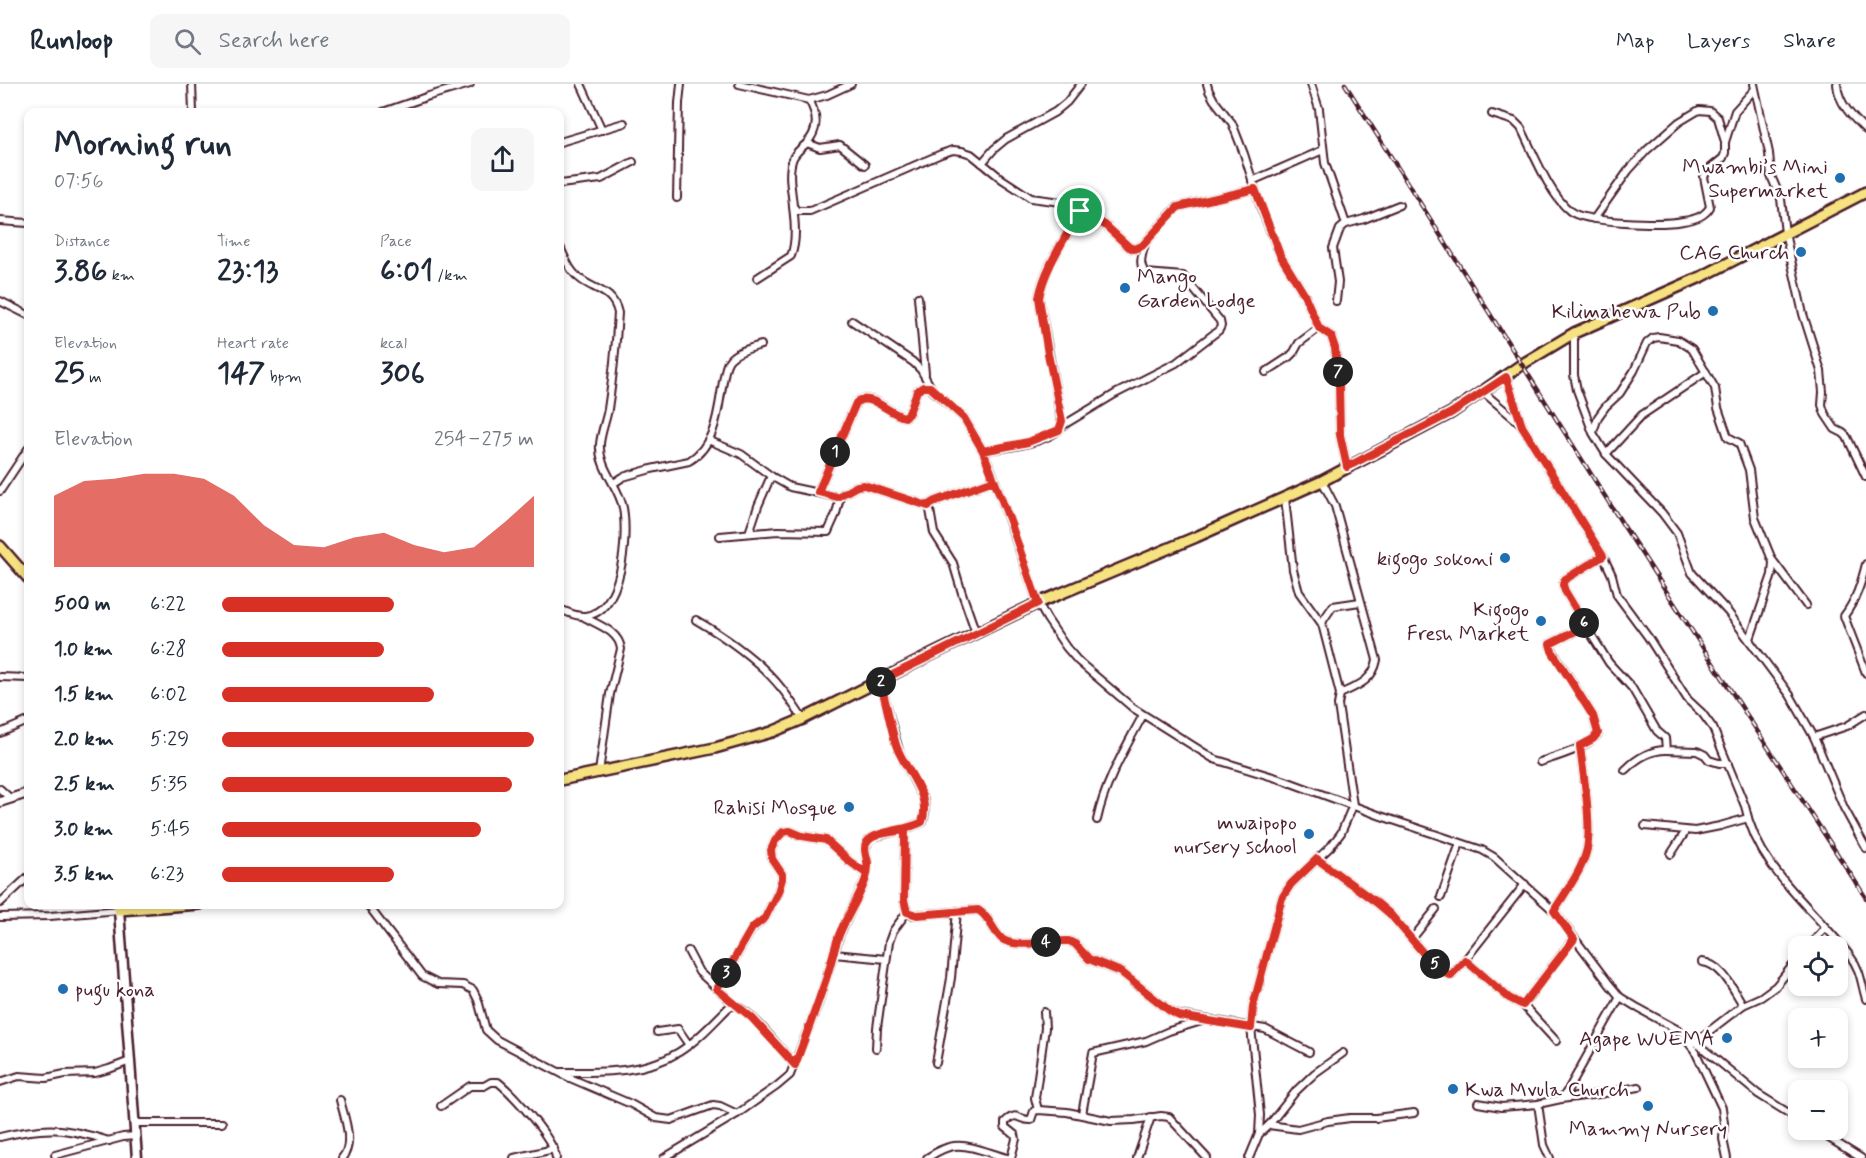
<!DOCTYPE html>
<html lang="en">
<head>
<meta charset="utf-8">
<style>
  body { margin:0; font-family:Mynerve,sans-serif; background:#f6f6f7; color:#1f2937; height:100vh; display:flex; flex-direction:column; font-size:22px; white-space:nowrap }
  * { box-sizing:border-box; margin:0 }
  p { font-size:20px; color:#747a83 }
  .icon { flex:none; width:33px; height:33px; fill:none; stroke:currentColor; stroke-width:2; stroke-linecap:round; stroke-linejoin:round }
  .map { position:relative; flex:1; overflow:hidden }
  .side { position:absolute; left:24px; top:24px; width:540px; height:801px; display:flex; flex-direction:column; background:#fff; border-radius:12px; box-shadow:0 3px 9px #0003 }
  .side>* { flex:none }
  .tools { position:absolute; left:1788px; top:852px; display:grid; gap:12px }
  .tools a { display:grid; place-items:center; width:60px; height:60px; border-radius:12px; background:#fff; box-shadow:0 3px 9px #0003; font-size:30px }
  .pin { position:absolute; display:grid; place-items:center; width:51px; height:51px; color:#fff; margin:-26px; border:3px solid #fff; border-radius:50%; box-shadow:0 2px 6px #0007 }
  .km { position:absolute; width:30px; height:30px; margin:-15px; border-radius:50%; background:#222; color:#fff; font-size:16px; line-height:30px; text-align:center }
  .round { display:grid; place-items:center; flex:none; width:63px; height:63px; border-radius:12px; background:#f6f6f7 }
  .overview { display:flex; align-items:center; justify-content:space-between; height:102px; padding:0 30px }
  h1 { font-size:33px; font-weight:800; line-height:45px }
  .metrics { display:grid; grid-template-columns:repeat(3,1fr); gap:9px; height:102px; padding:6px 30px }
  .metrics div { display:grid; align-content:center }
  .metrics b { font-size:30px; font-weight:800 }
  .metrics small { font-size:16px; font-weight:400 }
  .metrics p { font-size:16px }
  .chart { height:168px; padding:12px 30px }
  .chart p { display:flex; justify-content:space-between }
  .chart svg { width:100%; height:108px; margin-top:6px; fill:#d93025; opacity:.7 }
  ul { padding:0 30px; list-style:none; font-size:20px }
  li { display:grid; grid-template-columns:96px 72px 1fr; align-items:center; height:45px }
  li i { height:15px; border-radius:8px; background:#d93025 }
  header { display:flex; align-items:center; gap:36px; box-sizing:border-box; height:84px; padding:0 30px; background:#fff; border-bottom:2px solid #e0e1e3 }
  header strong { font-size:28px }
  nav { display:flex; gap:33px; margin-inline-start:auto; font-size:21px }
  .search { width:420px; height:54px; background:#f6f6f7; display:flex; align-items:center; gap:15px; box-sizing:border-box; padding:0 21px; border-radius:12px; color:#747a83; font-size:22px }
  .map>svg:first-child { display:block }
</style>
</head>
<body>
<header>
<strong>Runloop</strong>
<div class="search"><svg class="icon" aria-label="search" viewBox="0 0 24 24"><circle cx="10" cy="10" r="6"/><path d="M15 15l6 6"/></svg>Search here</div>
<nav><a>Map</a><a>Layers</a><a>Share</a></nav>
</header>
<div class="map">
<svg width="1866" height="1074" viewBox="0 0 1866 1074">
  <rect width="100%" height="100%" fill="#fff"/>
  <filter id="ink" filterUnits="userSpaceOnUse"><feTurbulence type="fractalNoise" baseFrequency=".0167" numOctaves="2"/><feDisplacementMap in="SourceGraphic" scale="12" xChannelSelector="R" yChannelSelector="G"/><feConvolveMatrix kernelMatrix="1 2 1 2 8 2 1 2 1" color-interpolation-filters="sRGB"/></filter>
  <g filter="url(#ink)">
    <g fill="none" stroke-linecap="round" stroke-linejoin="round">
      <defs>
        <g id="minor">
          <polyline points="192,0 193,28"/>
          <polyline points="581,0 602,46"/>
          <polyline points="739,0 809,16 827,11 851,0"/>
          <polyline points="1207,0 1209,7 1214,16 1232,39 1244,70 1261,124 1280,171 1304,210 1319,244 1331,252 1335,264 1339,298 1340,351 1347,383"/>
          <polyline points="1311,0 1319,25 1325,79 1346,140"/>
          <polyline points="1754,0 1769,69 1771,92 1781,115 1785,149 1803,230 1821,287 1823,308 1822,321 1825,330 1835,345 1843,349 1847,353 1866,393"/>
          <path d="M1837 0C1838 19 1853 34 1866 46"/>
          <path d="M809 16C818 32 819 46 806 60 801 64 796 68 793 74 787 89 792 107 793 122L797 127H810L941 70 953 66 962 67 971 70 1002 95 1031 114 1068 119 1105 141 1129 163 1134 165 1142 162 1177 123 1255 105"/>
          <polyline points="383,28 429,12 470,0"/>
          <path d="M1492 30 1514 37 1521 44C1533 68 1549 110 1570 127 1584 139 1663 141 1683 137 1693 136 1705 132 1710 123L1704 93 1707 87 1723 74 1725 69V58L1735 27 1754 6"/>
          <polyline points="560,58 624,39"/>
          <polyline points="807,59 820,64 840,61 865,81"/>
          <polyline points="982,79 994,65 1006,55 1055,28 1067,18 1081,0"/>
          <polyline points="1252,97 1323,66"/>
          <polyline points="560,100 601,95 633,78"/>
          <polyline points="677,114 679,19 681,0"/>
          <polyline points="1594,135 1628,87 1647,66 1679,38 1699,26 1710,27 1718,34 1725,58"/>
          <polyline points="0,137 28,139"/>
          <path d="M560 163C564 171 567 181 573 188 588 207 612 202 618 229 616 261 613 293 608 325 606 337 601 348 600 360 598 384 619 402 623 424 628 452 623 528 585 532 576 533 567 528 560 525"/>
          <path d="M757 194 791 172C797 157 795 138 793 123"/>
          <polyline points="918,213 925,290"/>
          <polyline points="0,217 28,231"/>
          <polyline points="1336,217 1338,198 1333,164 1340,145 1346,140 1364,135 1399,121"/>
          <polyline points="852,237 913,278 921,286 933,307 964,334 983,367 991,386 1038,519 1047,535 1066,563 1078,577 1133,624 1214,675 1283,696 1381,732 1482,766 1494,773 1554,827 1610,901 1620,913 1638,924 1678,946 1695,958 1758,1010 1798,1035"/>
          <polyline points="1574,249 1574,291 1577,306 1593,349 1606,370 1662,429 1677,449 1692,489 1728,528 1790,611 1814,653 1844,724 1866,764"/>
          <polyline points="1266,288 1289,273 1294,268 1299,259 1319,244"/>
          <path d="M1506 293 1522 342 1603 472 1612 491 1617 511 1648 553 1688 616 1702 629 1713 644 1745 722C1758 786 1813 823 1850 872 1861 886 1861 899 1866 915"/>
          <polyline points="1483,308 1522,341"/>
          <path d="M1062 342 1115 310 1176 279 1219 246 1221 242 1220 237 1183 192 1146 189C1137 180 1143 170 1145 159"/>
          <polyline points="1593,348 1598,333 1606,322 1620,309 1634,287 1647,259 1653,254 1659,253 1678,256 1692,265 1715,304 1718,324 1728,353 1739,359 1749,386 1755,434 1773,478 1772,491 1750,555"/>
          <polyline points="708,356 741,370 771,392 790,403 837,413 857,402 864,401 928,422 930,426 934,449 953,479 962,509 976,549"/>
          <path d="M983 367C1002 364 1051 359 1062 342L1039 214C1044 183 1066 154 1080 127"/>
          <polyline points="1606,370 1642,331 1706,288"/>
          <path d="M614 399 623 393 651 385 689 377C718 360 718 322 724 292 725 287 726 279 730 275 737 267 751 264 761 261"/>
          <polyline points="0,407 28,365"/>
          <path d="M818 408 856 319 860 316C876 311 890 331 905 333L909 329 917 307 923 303H930"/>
          <polyline points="1285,414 1293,486 1299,508 1322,540"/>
          <polyline points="928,422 936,417 994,396"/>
          <polyline points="749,449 758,422 771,392"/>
          <polyline points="720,452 778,447 828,448 836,430 840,413"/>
          <polyline points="1774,478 1806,521"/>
          <path d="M1866 480C1861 500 1856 516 1844 532L1866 589"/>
          <path d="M584 533C598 541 619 547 621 565L610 610 599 688"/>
          <path d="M696 536C727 554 759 576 782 605 790 615 796 625 803 635"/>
          <polyline points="1586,542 1609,579 1632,604 1657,647 1665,654 1666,666 1697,667 1705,671 1709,676 1719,679 1728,679"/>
          <polyline points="0,593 28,594"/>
          <polyline points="1340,610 1322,540 1324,535 1333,522 1360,518"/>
          <polyline points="0,649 28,637"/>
          <polyline points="1814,653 1847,642 1866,630"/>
          <path d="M1540 678C1558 672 1585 665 1598 650L1593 632 1553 567 1550 560 1586 542 1565 507 1563 501 1564 496 1603 472"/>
          <path d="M1625 686C1636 675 1650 666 1666 666"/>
          <polyline points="0,705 11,715"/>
          <path d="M1097 736C1105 698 1125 665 1143 631"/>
          <polyline points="1645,742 1695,747 1720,742 1748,734"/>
          <path d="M905 745 904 816 907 828 912 831 978 826C990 833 992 846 1002 855 1014 865 1052 856 1069 857L1075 860 1089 875 1121 888 1170 927 1179 931 1265 945 1309 968"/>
          <polyline points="1671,770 1684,750 1684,747"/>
          <polyline points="1317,775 1377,819 1390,830 1424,870 1447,890 1451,891 1465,876 1509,914 1523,921 1556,957"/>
          <polyline points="1441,813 1460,759"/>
          <polyline points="0,819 28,793"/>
          <polyline points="367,820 422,892 438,900 463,901 473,906 478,916 486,946 497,956 570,994 631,1020 656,1034 671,1036 713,1021 720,1022 737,1030"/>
          <path d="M1554 827C1566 807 1582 787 1587 765 1592 739 1583 690 1580 662"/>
          <polyline points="0,833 50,832 119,826"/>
          <polyline points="1412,855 1436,825"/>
          <polyline points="1809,862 1825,844"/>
          <polyline points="688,867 699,888 735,921"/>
          <polyline points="834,870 886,875"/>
          <polyline points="1465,876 1525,800"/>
          <path d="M1702 878C1722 880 1733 905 1743 921"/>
          <polyline points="717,905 752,845 765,834 778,808 782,795 782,790 772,775 771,766 775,757 783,748 790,747 802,752 826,756 849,777 867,790"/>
          <polyline points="1523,921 1574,854"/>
          <polyline points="657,948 678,945 689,961"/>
          <polyline points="1684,953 1695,967 1722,1024 1724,1039 1723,1055 1727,1074"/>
          <polyline points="1695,958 1743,921 1761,913 1776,902 1798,875"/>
          <polyline points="876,964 877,944 889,858 893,847 907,828"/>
          <polyline points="936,979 951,894 957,827"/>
          <path d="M560 988C599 988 644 990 679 968 697 957 713 939 728 924L735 921C752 927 781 966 795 981"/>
          <polyline points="0,998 19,992 46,994 65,990 95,989 109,985 130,977"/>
          <polyline points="1561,1015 1568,1006 1620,913"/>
          <path d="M340 1016C344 1032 355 1060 342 1074"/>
          <polyline points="1478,1019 1501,1023 1538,1020 1561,1015 1599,1010 1639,1003"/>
          <polyline points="1538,1020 1544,1061 1550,1074"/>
          <path d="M441 1022 470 1002H484L491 998H498C513 1010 554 1055 556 1074"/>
          <polyline points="1038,1026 1035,1014 1045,944 1044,928"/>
          <polyline points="1082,1030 1093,969 1146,957 1169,947 1205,936"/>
          <polyline points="135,1039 222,1039"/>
          <polyline points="1269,1041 1296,1007 1315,989 1343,969"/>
          <polyline points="1816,1046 1861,1074"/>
          <polyline points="1259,1050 1269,1041 1298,1045 1328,1037 1350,1034 1376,1034 1414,1029"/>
          <path d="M0 1053C45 1042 65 1043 109 1057"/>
          <polyline points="55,1071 123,1053 136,1052"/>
          <polyline points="514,1074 554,1065"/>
          <polyline points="664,1074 737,1030 777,1002 790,991 818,920 840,850 865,797 868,782 865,766 868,757 873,753 905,745 923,738 925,729 924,716 900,670 880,597"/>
          <path d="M927 1074C935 1069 944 1063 954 1062 971 1060 991 1070 1007 1074"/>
          <path d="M1011 1074 1016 1055 1015 1051 1005 1043V1038C1017 1026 1019 1037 1031 1036L1034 1027 1038 1026 1067 1028 1111 1037 1134 1036 1161 1032 1169 1033 1207 1074"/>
          <polyline points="1137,1074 1151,1033"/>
          <path d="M1249 1074 1259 1050 1260 1031 1251 943 1253 922 1282 814 1291 800 1331 762 1341 749 1353 721 1338 621 1340 610C1357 602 1373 597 1377 576L1335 422 1322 397"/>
        </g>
        <polyline id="tertiary" points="0,718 28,709"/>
        <polyline id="secondary" points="119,826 137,1074"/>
        <g id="primary">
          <polyline points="0,462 28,494"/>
          <polyline points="560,696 715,664 772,648 803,635 935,569 1038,519 1196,453 1322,397 1451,329 1521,281 1574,249 1703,192 1866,108"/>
          <polyline points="118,820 119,826 199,820"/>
        </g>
      </defs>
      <use href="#minor" stroke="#4a1f2b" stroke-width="10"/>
      <use href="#tertiary" stroke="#4a1f2b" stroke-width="12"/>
      <use href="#secondary" stroke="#4a1f2b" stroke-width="13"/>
      <use href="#primary" stroke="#4a1f2b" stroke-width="14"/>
      <use href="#minor" stroke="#fff" stroke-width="6"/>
      <use href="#tertiary" stroke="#fff" stroke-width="8"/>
      <use href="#secondary" stroke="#fff" stroke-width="8"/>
      <use href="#primary" stroke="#f6e281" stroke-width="9"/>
      <defs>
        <polyline id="rail" points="1345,0 1625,444 1866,814"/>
      </defs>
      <use href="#rail" stroke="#4a1f2b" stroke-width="4.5"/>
      <use href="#rail" stroke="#fff" stroke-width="2" stroke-dasharray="7" stroke-linecap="butt"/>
    </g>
  </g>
  <g fill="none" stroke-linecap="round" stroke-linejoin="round" filter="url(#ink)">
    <defs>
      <path id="route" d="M1080 127C1066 153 1044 185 1039 214L1048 270 1062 337 1059 346 1028 358 983 367 994 396 936 417 928 422 864 401 857 402 837 413 818 408 856 319 860 316C876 312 890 331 905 333L909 329 917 307 923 303H930L964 334 983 367 1011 440 1038 519 880 597C886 618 890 640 896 661 905 687 932 710 922 738 908 747 876 746 867 758 862 765 868 772 868 780 868 786 867 792 865 797 858 816 846 833 839 851 834 865 831 880 826 895 816 924 806 952 795 981L752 934 717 905 752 844 765 834 778 808 782 795V790L772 775 771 766 775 757 783 748 790 747 802 752 826 756 849 777 867 790C869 778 866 776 865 766 864 748 894 748 905 746L904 816 907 828 917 831 978 826C990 833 992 846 1002 855 1014 865 1052 856 1069 857L1075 860 1089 875 1121 888 1170 927 1179 932 1251 944 1253 922 1282 814 1291 800 1317 775 1377 819 1390 830 1424 870 1447 890 1451 891 1465 876 1509 914 1523 921 1574 855 1554 827C1566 807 1582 787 1587 765 1592 739 1583 689 1580 662L1593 655 1598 649 1593 632 1552 567 1550 560 1586 542 1565 507 1563 501 1564 496 1603 472 1522 342 1506 293 1451 329 1347 383 1340 351 1339 298 1335 264 1331 252 1319 244 1304 210 1280 171 1255 105 1178 123 1142 162 1134 165 1129 163 1105 141 1080 127"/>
    </defs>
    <use href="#route" stroke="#fff" stroke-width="12"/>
    <use href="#route" stroke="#d93025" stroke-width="8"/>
  </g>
  <g fill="#1f6fb2" stroke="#fff" stroke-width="2">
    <circle cx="1840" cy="94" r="6"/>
    <circle cx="1801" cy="168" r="6"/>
    <circle cx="1125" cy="204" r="6"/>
    <circle cx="1713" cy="227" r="6"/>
    <circle cx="1505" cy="474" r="6"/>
    <circle cx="1541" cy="537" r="6"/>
    <circle cx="849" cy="723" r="6"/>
    <circle cx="1309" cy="750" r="6"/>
    <circle cx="63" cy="905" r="6"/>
    <circle cx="1727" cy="954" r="6"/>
    <circle cx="1453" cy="1005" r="6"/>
    <circle cx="1648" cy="1022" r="6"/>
  </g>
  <g text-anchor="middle" stroke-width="5" stroke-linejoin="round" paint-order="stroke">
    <g font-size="21" fill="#4a1f2b" stroke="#fff" text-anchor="end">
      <text x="1828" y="89">Mwambi’s Mini<tspan x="1828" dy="24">Supermarket</tspan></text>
      <text x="1789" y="175">CAG Church</text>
      <text x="1137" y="199" text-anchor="start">Mango<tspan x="1137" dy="24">Garden Lodge</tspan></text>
      <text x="1701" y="234">Kilimahewa Pub</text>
      <text x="1493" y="481">kigogo sokoni</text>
      <text x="1529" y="532">Kigogo<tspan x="1529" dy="24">Fresh Market</tspan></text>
      <text x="837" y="730">Rahisi Mosque</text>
      <text x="1297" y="745">mwaipopo<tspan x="1297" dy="24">nursery school</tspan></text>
      <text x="75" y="912" text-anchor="start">pugu kona</text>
      <text x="1715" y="961">Agape WUEMA</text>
      <text x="1465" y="1012" text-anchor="start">Kwa Mvula Church</text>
      <text x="1648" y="1051" text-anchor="middle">Mammy Nursery</text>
    </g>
  </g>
</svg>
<div class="tools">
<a><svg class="icon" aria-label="locate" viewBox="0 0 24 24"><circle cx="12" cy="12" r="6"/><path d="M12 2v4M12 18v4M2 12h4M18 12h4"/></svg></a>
<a>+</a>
<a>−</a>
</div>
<div class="pin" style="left:1080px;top:127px;background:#1e9e55"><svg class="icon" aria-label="arrive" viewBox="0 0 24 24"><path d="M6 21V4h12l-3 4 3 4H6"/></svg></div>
<b class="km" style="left:835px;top:368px">1</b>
<b class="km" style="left:881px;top:598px">2</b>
<b class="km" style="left:726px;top:889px">3</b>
<b class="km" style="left:1046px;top:858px">4</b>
<b class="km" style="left:1435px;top:880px">5</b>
<b class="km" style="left:1584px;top:539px">6</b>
<b class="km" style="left:1338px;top:288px">7</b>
<section class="side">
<div class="overview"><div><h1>Morning run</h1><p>07:56</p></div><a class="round"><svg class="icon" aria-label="share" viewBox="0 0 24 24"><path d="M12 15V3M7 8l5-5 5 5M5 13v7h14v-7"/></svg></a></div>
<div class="metrics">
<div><p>Distance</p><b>3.86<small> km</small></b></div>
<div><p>Time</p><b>23:13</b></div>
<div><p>Pace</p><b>6:01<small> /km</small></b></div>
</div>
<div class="metrics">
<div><p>Elevation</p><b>25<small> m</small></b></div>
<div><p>Heart rate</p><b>147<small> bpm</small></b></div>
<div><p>kcal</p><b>306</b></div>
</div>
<div class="chart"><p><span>Elevation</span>254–275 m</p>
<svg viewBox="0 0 160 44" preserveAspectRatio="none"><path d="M0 44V15L10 9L20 8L30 6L40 6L50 8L60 15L70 27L80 35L90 36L100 32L110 30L120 35L130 38L140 36L150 26L160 15V44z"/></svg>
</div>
<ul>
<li><b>500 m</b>6:22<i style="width:55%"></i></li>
<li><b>1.0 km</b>6:28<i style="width:52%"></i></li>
<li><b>1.5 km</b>6:02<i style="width:68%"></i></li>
<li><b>2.0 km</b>5:29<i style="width:100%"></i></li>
<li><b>2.5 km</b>5:35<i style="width:93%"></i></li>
<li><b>3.0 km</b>5:45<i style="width:83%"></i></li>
<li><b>3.5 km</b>6:23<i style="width:55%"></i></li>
</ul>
</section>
</div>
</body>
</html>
